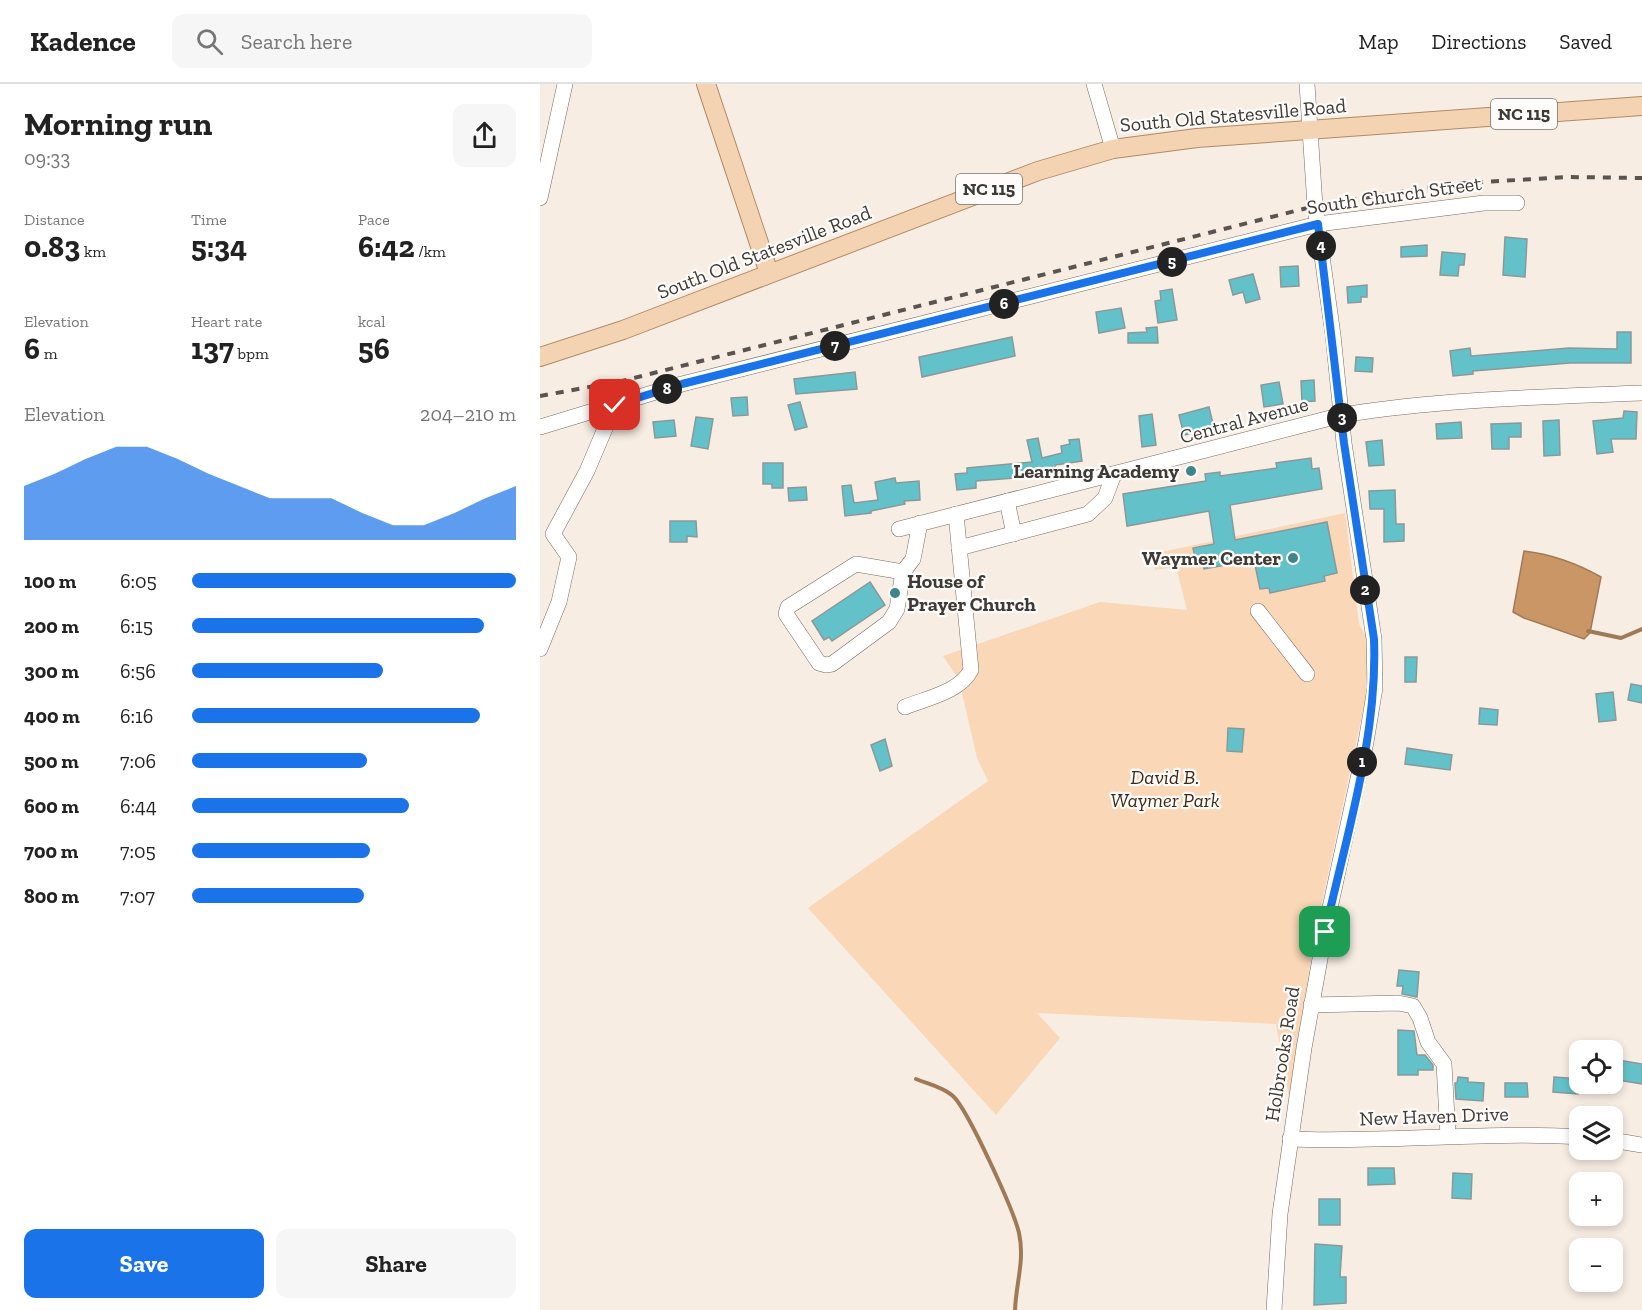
<!DOCTYPE html>
<html lang="en">
<head>
<meta charset="utf-8">
<style>
  body { margin:0; font-family:"Zilla Slab",serif; background:#f6f6f6; color:#222; height:100vh; display:flex; flex-direction:column; font-size:22px; white-space:nowrap }
  * { box-sizing:border-box; margin:0 }
  p { font-size:20px; color:#767676 }
  .icon { flex:none; width:33px; height:33px; fill:none; stroke:currentColor; stroke-width:2; stroke-linecap:round; stroke-linejoin:round }
  .map { position:relative; flex:1; overflow:hidden }
  .details { display:flex; flex-direction:column; background:#fff; width:540px }
  .details>* { flex:none }
  .tools { position:absolute; left:1029px; top:956px; display:grid; gap:12px }
  .tools a { display:grid; place-items:center; width:54px; height:54px; border-radius:12px; background:#fff; box-shadow:0 3px 9px #0003; font-size:30px }
  .pin { position:absolute; display:grid; place-items:center; width:51px; height:51px; color:#fff; margin:-26px; border-radius:12px; box-shadow:0 3px 9px #0006 }
  .km { position:absolute; width:30px; height:30px; margin:-15px; border-radius:50%; background:#222; color:#fff; font-size:16px; line-height:30px; text-align:center }
  .round { display:grid; place-items:center; flex:none; width:63px; height:63px; border-radius:12px; background:#f6f6f6 }
  .headline { display:flex; align-items:center; justify-content:space-between; height:102px; padding:0 24px }
  h1 { font-size:33px; font-weight:700; line-height:45px }
  .figures { display:grid; grid-template-columns:repeat(3,1fr); gap:9px; height:102px; padding:6px 24px }
  .figures div { display:grid; align-content:center }
  .figures b { font-size:30px; font-weight:700 }
  .figures small { font-size:16px; font-weight:400 }
  .figures p { font-size:16px }
  .chart { height:168px; padding:12px 24px }
  .chart p { display:flex; justify-content:space-between }
  .chart svg { width:100%; height:108px; margin-top:6px; fill:#1a73e8; opacity:.7 }
  .button { display:flex; gap:12px; margin-top:auto; padding:12px 24px }
  .button a { flex:1; height:69px; border-radius:12px; background:#1a73e8; color:#fff; font-size:24px; font-weight:700; line-height:69px; text-align:center }
  .button a+a { background:#f6f6f6; color:#222 }
  ul { padding:0 24px; list-style:none; font-size:20px }
  li { display:grid; grid-template-columns:96px 72px 1fr; align-items:center; height:45px }
  li i { height:15px; border-radius:8px; background:#1a73e8 }
  header { display:flex; align-items:center; gap:36px; box-sizing:border-box; height:84px; padding:0 30px; background:#fff; border-bottom:2px solid #e0e0e0 }
  header strong { font-size:28px }
  nav { display:flex; gap:33px; margin-inline-start:auto; font-size:21px }
  .search { width:420px; height:54px; background:#f6f6f6; display:flex; align-items:center; gap:15px; box-sizing:border-box; padding:0 21px; border-radius:12px; color:#767676; font-size:22px }
  main { display:flex; flex:1; min-height:0 }
  .map>svg:first-child { display:block }
</style>
</head>
<body>
<header>
<strong>Kadence</strong>
<div class="search"><svg class="icon" aria-label="search" viewBox="0 0 24 24"><circle cx="10" cy="10" r="6"/><path d="M15 15l6 6"/></svg>Search here</div>
<nav><a>Map</a><a>Directions</a><a>Saved</a></nav>
</header>
<main>
<section class="details">
<div class="headline"><div><h1>Morning run</h1><p>09:33</p></div><a class="round"><svg class="icon" aria-label="share" viewBox="0 0 24 24"><path d="M12 15V3M7 8l5-5 5 5M5 13v7h14v-7"/></svg></a></div>
<div class="figures">
<div><p>Distance</p><b>0.83<small> km</small></b></div>
<div><p>Time</p><b>5:34</b></div>
<div><p>Pace</p><b>6:42<small> /km</small></b></div>
</div>
<div class="figures">
<div><p>Elevation</p><b>6<small> m</small></b></div>
<div><p>Heart rate</p><b>137<small> bpm</small></b></div>
<div><p>kcal</p><b>56</b></div>
</div>
<div class="chart"><p><span>Elevation</span>204–210 m</p>
<svg viewBox="0 0 160 44" preserveAspectRatio="none"><path d="M0 44V22L10 17L20 11L30 6L40 6L50 11L60 17L70 22L80 27L90 27L100 27L110 33L120 38L130 38L140 33L150 27L160 22V44z"/></svg>
</div>
<ul>
<li><b>100 m</b>6:05<i style="width:100%"></i></li>
<li><b>200 m</b>6:15<i style="width:90%"></i></li>
<li><b>300 m</b>6:56<i style="width:59%"></i></li>
<li><b>400 m</b>6:16<i style="width:89%"></i></li>
<li><b>500 m</b>7:06<i style="width:54%"></i></li>
<li><b>600 m</b>6:44<i style="width:67%"></i></li>
<li><b>700 m</b>7:05<i style="width:55%"></i></li>
<li><b>800 m</b>7:07<i style="width:53%"></i></li>
</ul>
<div class="button"><a>Save</a><a>Share</a></div>
</section>
<div class="map">
<svg width="1102" height="1226" viewBox="0 0 1102 1226">
  <rect width="100%" height="100%" fill="#f8ede3"/>
  <polygon fill="#f9d7b7" points="805,429 819,540 826,552 827,608 776,846 749,1012 736,940 497,929 520,954 456,1031 268,824 448,697 437,674 419,596 403,572 560,518 647,526 636,483 615,486 612,470"/>
  <path fill="#ca9665" stroke="#a07a57" stroke-width="1.5" d="M984 467C1010 470 1038 480 1061 493L1050 549 1044 555 984 534 973 528Z"/>
  <g fill="none" stroke-linecap="round" stroke-linejoin="round">
    <g stroke="#a07a57" stroke-width="4">
      <polyline points="1048,547 1081,554 1102,545"/>
      <path d="M376 995C388 1000 403 1003 413 1012 428 1026 474 1127 479 1149 485 1176 476 1199 475 1226"/>
    </g>
  </g>
  <g fill="#63c2c9" stroke="#89999a" stroke-width="1.5">
    <polygon points="965,153 987,155 985,193 963,191"/>
    <polygon points="887,161 887,172 861,173 861,163"/>
    <polygon points="902,168 925,170 924,181 919,181 918,192 900,191"/>
    <polygon points="758,182 759,202 741,203 740,183"/>
    <polygon points="713,190 720,215 706,219 703,208 693,211 689,196"/>
    <polygon points="827,201 827,213 821,213 821,218 808,219 807,203"/>
    <polygon points="632,205 637,236 618,239 615,217 621,216 620,207"/>
    <polygon points="581,224 585,244 559,249 556,228"/>
    <polygon points="617,243 618,259 588,259 588,249 607,248 606,244"/>
    <polygon points="1077,248 1091,248 1091,279 1030,279 933,287 933,290 913,292 910,267 930,264 931,272 1029,264 1077,265"/>
    <polygon points="472,253 475,272 382,293 379,273"/>
    <polygon points="816,273 833,274 832,288 815,287"/>
    <polygon points="315,288 317,305 256,310 254,295"/>
    <polygon points="774,296 775,317 762,318 761,297"/>
    <polygon points="739,298 743,320 724,323 721,301"/>
    <polygon points="207,313 208,331 193,332 191,314"/>
    <polygon points="260,318 267,343 255,346 248,321"/>
    <polygon points="669,323 674,344 644,351 639,331"/>
    <polygon points="1084,327 1097,328 1096,355 1071,355 1073,368 1057,370 1053,337 1083,334"/>
    <polygon points="612,330 616,361 602,363 599,332"/>
    <polygon points="156,333 173,335 168,365 151,362"/>
    <polygon points="134,336 136,352 115,354 113,338"/>
    <polygon points="1019,336 1020,371 1004,372 1003,337"/>
    <polygon points="921,338 922,354 897,355 896,340"/>
    <polygon points="981,339 981,353 969,353 969,365 952,365 951,340"/>
    <polygon points="498,354 502,374 522,369 521,362 530,360 529,356 539,355 542,377 515,381 516,385 487,393 436,397 436,404 417,406 415,390 427,389 427,384 492,378 487,356"/>
    <polygon points="842,356 844,381 829,382 826,358"/>
    <polygon points="771,374 772,385 779,384 782,405 690,421 695,456 787,438 797,489 784,492 785,497 730,509 729,504 720,505 714,476 664,485 663,481 657,482 653,464 674,460 669,427 587,442 583,410 666,397 665,390 680,388 680,392 737,384 736,379"/>
    <polygon points="223,379 243,379 243,404 232,404 232,400 223,400"/>
    <polygon points="355,394 356,399 379,397 380,416 364,417 365,420 331,427 331,429 305,432 302,402 311,401 314,419 338,416 335,398"/>
    <polygon points="266,403 267,416 249,417 248,404"/>
    <polygon points="855,406 856,440 864,440 864,457 844,458 844,425 830,425 829,407"/>
    <polygon points="130,437 156,437 157,453 147,452 147,458 130,458"/>
    <polygon points="330,498 345,521 292,557 289,553 284,556 272,537"/>
    <polygon points="865,573 877,573 876,598 865,598"/>
    <polygon points="1091,600 1102,602 1102,619 1088,616"/>
    <polygon points="1073,608 1076,636 1059,638 1056,610"/>
    <polygon points="940,624 958,626 957,641 939,640"/>
    <polygon points="688,644 704,645 702,668 687,667"/>
    <polygon points="345,655 352,682 340,687 331,661"/>
    <polygon points="867,664 912,671 910,686 865,680"/>
    <polygon points="859,886 879,888 877,913 862,910 863,902 857,902"/>
    <polygon points="858,946 874,947 877,971 885,971 893,981 893,986 878,986 878,991 858,991"/>
    <polygon points="1072,975 1102,980 1102,1000 1072,995"/>
    <polygon points="918,993 928,994 928,998 944,999 943,1017 916,1015 915,999 917,999"/>
    <polygon points="1014,993 1040,995 1038,1010 1013,1008"/>
    <polygon points="965,999 987,999 988,1013 965,1013"/>
    <polygon points="828,1084 854,1084 855,1100 828,1101"/>
    <polygon points="913,1089 932,1090 931,1115 912,1114"/>
    <rect x="779" y="1115" width="21" height="26"/>
    <polygon points="775,1160 802,1162 800,1193 806,1193 806,1219 774,1221"/>
  </g>
  <g fill="none" stroke-linecap="round" stroke-linejoin="round">
    <defs>
      <g id="minor">
        <polyline points="554,0 573,65"/>
        <polyline points="0,114 25,0"/>
        <polyline points="0,343 142,300 778,140 944,119 977,119"/>
        <polyline points="467,417 474,450"/>
        <path d="M359 445 802 331C901 315 1002 313 1102 309"/>
        <polyline points="419,464 548,430 565,414 574,390"/>
        <polyline points="363,488 316,480 248,523 246,530 279,579 286,581 292,580 349,538 357,525 363,488 373,475 380,439"/>
        <polyline points="718,527 767,590"/>
        <polyline points="0,565 19,518 29,473 13,450 47,387 75,321"/>
        <path d="M365 623C387 614 420 608 431 586L416 430"/>
        <polyline points="771,921 858,919 873,922 880,934 888,958 904,980 908,1052"/>
        <path d="M750 1055C847 1059 943 1047 1040 1053"/>
        <polyline points="1072,1056 1102,1061"/>
        <polyline points="734,1226 740,1130 764,964 785,847 826,658 835,604 834,555 804,359 793,251 775,122 767,0"/>
      </g>
      <g id="major">
        <polyline points="166,0 229,189"/>
        <polyline points="0,273 83,246 498,87 573,65 657,54 1102,22"/>
      </g>
    </defs>
    <use href="#minor" stroke="#756b62" stroke-width="16"/>
    <use href="#major" stroke="#af8a66" stroke-width="20"/>
    <use href="#minor" stroke="#fff" stroke-width="15"/>
    <use href="#major" stroke="#f4d3b3" stroke-width="18"/>
    <polyline stroke="#59544f" stroke-width="4" stroke-dasharray="8 8" stroke-linecap="butt" points="0,312 82,297 775,122 908,100 1029,93 1102,94"/>
  </g>
  <g fill="none" stroke-linecap="round" stroke-linejoin="round">
    <defs>
      <path id="route" d="M75 321 142 300 778 140 804 359 834 555C838 652 806 753 785 848"/>
    </defs>
    <use href="#route" stroke="#fff" stroke-width="12"/>
    <use href="#route" stroke="#1a73e8" stroke-width="8"/>
  </g>
  <g fill="#3d858a" stroke="#fefcfa" stroke-width="2">
    <circle cx="651" cy="387" r="6"/>
    <circle cx="753" cy="474" r="6"/>
    <circle cx="355" cy="509" r="6"/>
  </g>
  <g text-anchor="middle" stroke-width="4.5" stroke-linejoin="round" paint-order="stroke">
    <g fill="#fefcfa" stroke="#787471" stroke-width="1.5">
      <rect x="951" y="15" width="66" height="30" rx="4.5"/>
      <rect x="416" y="90" width="66" height="30" rx="4.5"/>
    </g>
    <g font-size="18" font-weight="bold" fill="#3e3a36">
      <text x="984" y="36">NC 115</text>
      <text x="449" y="111">NC 115</text>
    </g>
    <g font-size="20" fill="#3e3a36" stroke="#fefcfa">
      <text transform="translate(693 31) rotate(-5)" y="7">South Old Statesville Road</text>
      <text transform="translate(854 111) rotate(-8)" y="7">South Church Street</text>
      <text transform="translate(224 168) rotate(-21)" y="7">South Old Statesville Road</text>
      <text transform="translate(704 336) rotate(-15)" y="7">Central Avenue</text>
      <text transform="translate(742 970) rotate(-81)" y="7">Holbrooks Road</text>
      <text transform="translate(894 1032) rotate(-2)" y="7">New Haven Drive</text>
    </g>
    <g font-size="20" font-weight="bold" fill="#3e3a36" stroke="#fefcfa" text-anchor="end">
      <text x="639" y="394">Learning Academy</text>
      <text x="741" y="481">Waymer Center</text>
      <text x="367" y="504" text-anchor="start">House of<tspan x="367" dy="23">Prayer Church</tspan></text>
    </g>
    <g font-size="20" font-style="italic" fill="#3f2913" stroke="#fefcfa">
      <text x="625" y="700">David B.<tspan x="625" dy="23">Waymer Park</tspan></text>
    </g>
  </g>
</svg>
<div class="tools">
<a><svg class="icon" aria-label="locate" viewBox="0 0 24 24"><circle cx="12" cy="12" r="6"/><path d="M12 2v4M12 18v4M2 12h4M18 12h4"/></svg></a>
<a><svg class="icon" aria-label="layers" viewBox="0 0 24 24"><path d="M12 4l9 5-9 5-9-5zM3 14l9 5 9-5"/></svg></a>
<a>+</a>
<a>−</a>
</div>
<div class="pin" style="left:785px;top:848px;background:#1e9e55"><svg class="icon" aria-label="arrive" viewBox="0 0 24 24"><path d="M6 21V4h12l-3 4 3 4H6"/></svg></div>
<div class="pin" style="left:75px;top:321px;background:#d93025"><svg class="icon" aria-label="check" viewBox="0 0 24 24"><path d="M5 12l5 5 9-10"/></svg></div>
<b class="km" style="left:822px;top:678px">1</b>
<b class="km" style="left:825px;top:506px">2</b>
<b class="km" style="left:802px;top:334px">3</b>
<b class="km" style="left:781px;top:162px">4</b>
<b class="km" style="left:632px;top:178px">5</b>
<b class="km" style="left:464px;top:220px">6</b>
<b class="km" style="left:295px;top:262px">7</b>
<b class="km" style="left:127px;top:305px">8</b>
</div>
</main>
</body>
</html>
